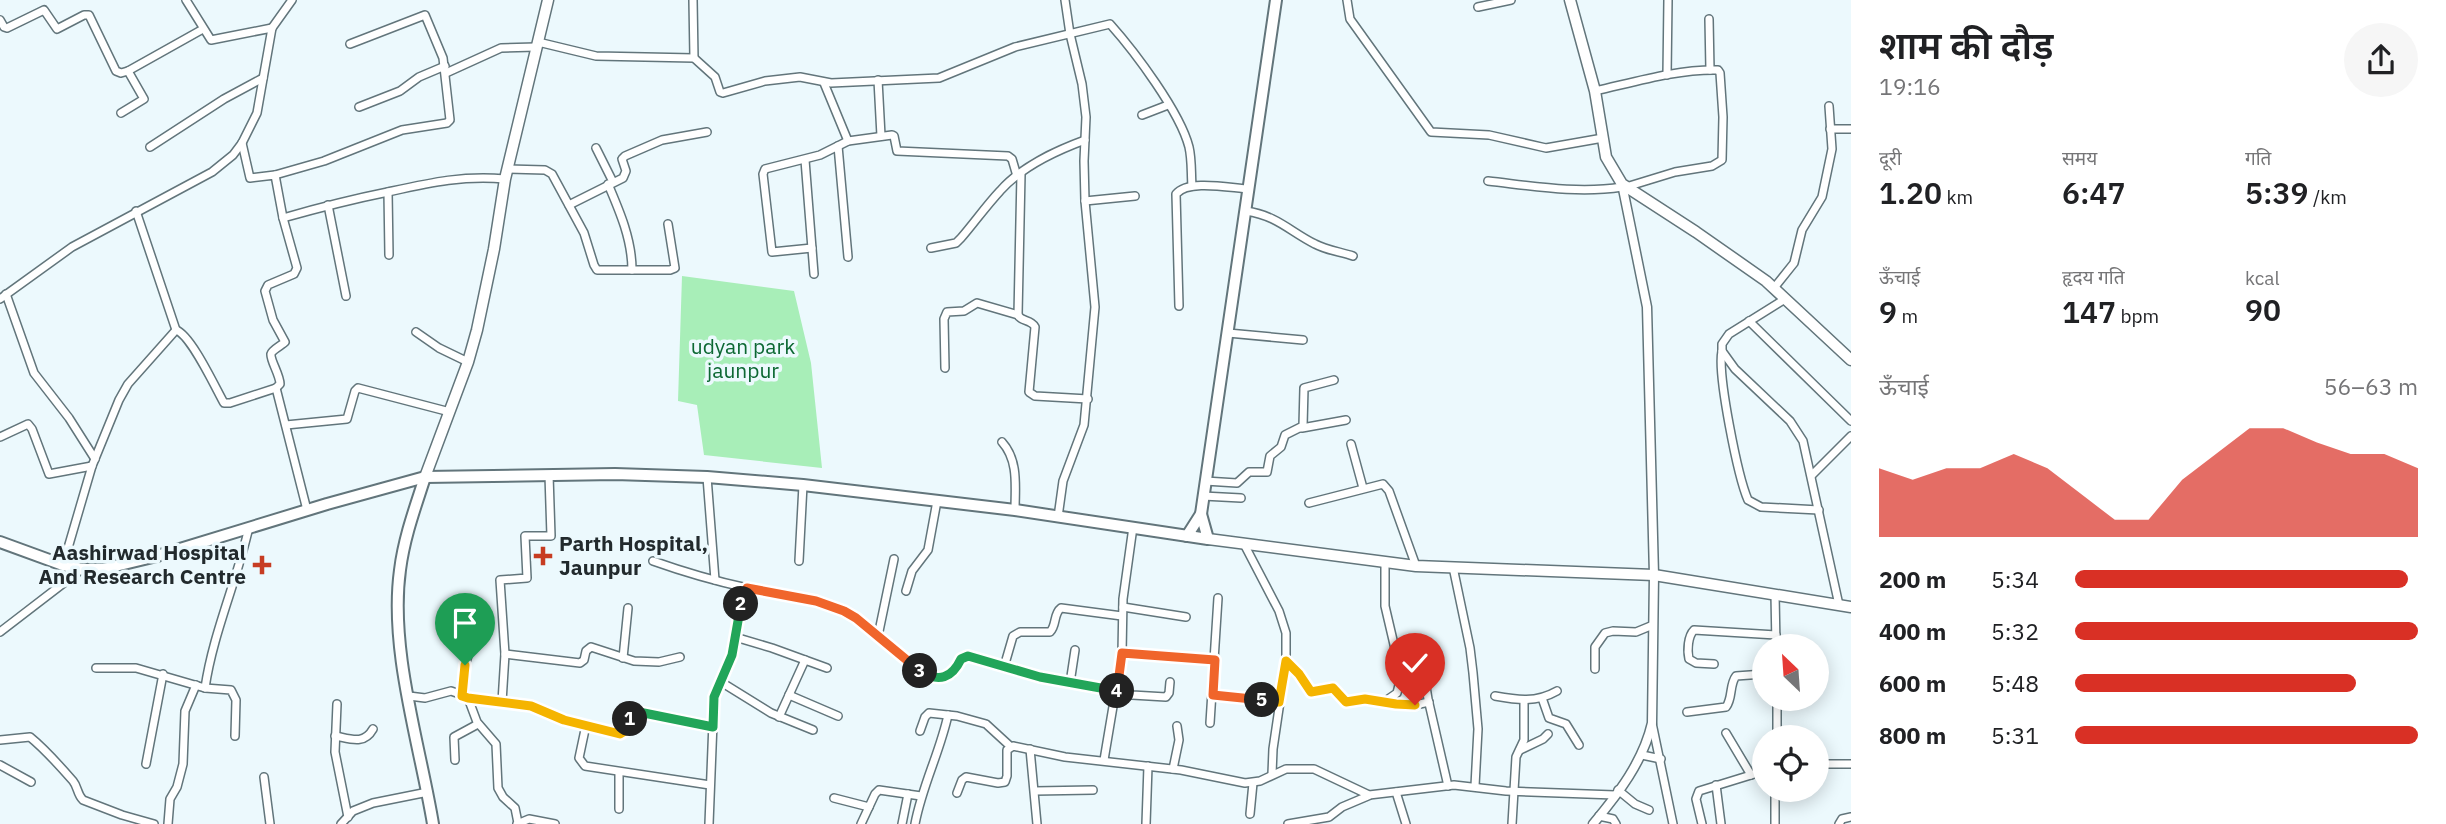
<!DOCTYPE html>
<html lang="hi">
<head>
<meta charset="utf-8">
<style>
  body { margin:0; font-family:"IBM Plex Sans","Noto Sans Devanagari",sans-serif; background:#f6f6f6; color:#202124; height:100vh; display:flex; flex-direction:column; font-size:26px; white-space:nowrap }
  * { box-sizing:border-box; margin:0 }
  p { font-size:23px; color:#757577 }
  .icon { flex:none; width:38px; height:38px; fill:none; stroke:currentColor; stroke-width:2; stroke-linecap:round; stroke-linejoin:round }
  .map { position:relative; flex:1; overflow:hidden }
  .details { display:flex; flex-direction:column; background:#fff; width:595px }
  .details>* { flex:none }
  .needle { width:46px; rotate:335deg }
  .buttons { position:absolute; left:1752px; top:634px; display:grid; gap:14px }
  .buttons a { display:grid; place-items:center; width:77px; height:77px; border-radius:50%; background:#fff; box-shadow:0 4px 18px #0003; font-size:35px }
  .pin { position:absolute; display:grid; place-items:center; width:60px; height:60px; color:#fff; margin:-72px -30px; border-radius:50% 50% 50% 0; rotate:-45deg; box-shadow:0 0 7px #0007 }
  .pin .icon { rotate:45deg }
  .km { position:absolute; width:35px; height:35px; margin:-18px; border-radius:50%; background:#222; color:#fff; font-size:19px; line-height:35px; text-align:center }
  .round { display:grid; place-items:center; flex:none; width:74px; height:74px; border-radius:37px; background:#f6f6f6 }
  .head { display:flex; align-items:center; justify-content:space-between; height:119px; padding:0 28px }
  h1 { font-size:38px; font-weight:600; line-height:52px }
  .figures { display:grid; grid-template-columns:repeat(3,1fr); gap:10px; height:119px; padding:7px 28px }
  .figures div { display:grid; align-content:center }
  .figures b { font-size:30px; font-weight:600 }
  .figures small { font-size:19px; font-weight:400 }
  .figures p { font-size:19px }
  .chart { height:196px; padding:14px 28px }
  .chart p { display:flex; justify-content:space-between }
  .chart svg { width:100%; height:126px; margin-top:7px; fill:#d93025; opacity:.7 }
  ul { padding:0 28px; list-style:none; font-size:23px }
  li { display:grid; grid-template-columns:112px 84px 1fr; align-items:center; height:52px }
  li i { height:18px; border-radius:9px; background:#d93025 }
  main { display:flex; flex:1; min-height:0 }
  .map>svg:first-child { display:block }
</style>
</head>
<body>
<main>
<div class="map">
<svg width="1851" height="824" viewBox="0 0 1851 824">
  <rect width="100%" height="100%" fill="#ecf9fd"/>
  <polygon fill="#a8eeb8" points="682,276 794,291 811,363 822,468 704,455 697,405 678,401"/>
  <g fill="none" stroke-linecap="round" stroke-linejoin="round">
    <defs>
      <g id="minor">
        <polyline points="186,0 211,40 272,28"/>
        <polyline points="693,0 694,58"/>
        <polyline points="1347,0 1350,19 1431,132 1489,135 1546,148 1603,138"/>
        <polyline points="1478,7 1511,0"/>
        <polyline points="1709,19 1710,70"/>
        <polyline points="0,20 4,27 7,28 44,10 57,29 84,15 89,15 116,71 121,73 128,71 203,29"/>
        <path d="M538 42 596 56 694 58 715 77 720 92 723 93 765 81 800 77 831 83 939 78 1015 47 1110 24C1135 52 1180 112 1189 147 1192 160 1191 173 1192 186"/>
        <polyline points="446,73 501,48 536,47"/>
        <polyline points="1667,75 1668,0"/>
        <polyline points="878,80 881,136"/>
        <polyline points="824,83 848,141"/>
        <path d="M1595 91C1635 82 1677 69 1718 70L1720 73 1723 117 1722 160 1712 166 1675 172 1626 187"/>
        <polyline points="359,107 400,91 419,77 445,66"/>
        <polyline points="121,113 144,99 128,71"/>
        <polyline points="1142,115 1168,105"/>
        <polyline points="1830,129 1851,129"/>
        <polyline points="838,146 848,257"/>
        <polyline points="150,147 224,99 263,78"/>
        <polyline points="596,148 613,182"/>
        <polyline points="805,160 814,274"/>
        <polyline points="507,169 545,170 552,174 584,233 594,265 597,270 670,270 675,268 668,224"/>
        <path d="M1021 174 1018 315C1021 322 1031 319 1035 327L1029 392 1035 396 1088 399"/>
        <polyline points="275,175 324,161 402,130 447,123 450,120 443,58 425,15 350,44"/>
        <path d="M1488 181C1533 186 1578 194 1622 187"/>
        <path d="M608 184C620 212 632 240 632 270"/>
        <polyline points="388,192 389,255"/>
        <polyline points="1085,201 1135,196"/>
        <polyline points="328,205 346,296"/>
        <polyline points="569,205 623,178 626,171 622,159 625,156 662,140 707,132"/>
        <polyline points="136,211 176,330"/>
        <path d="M1246 211C1278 216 1289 231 1315 244 1326 250 1341 252 1353 256"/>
        <path d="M283 218C318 208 353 199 388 192 429 183 463 175 505 179"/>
        <polyline points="812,248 772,252 763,174 765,169 820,155 848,141 892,135 894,136 897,151 1008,156 1012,159 1017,176"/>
        <path d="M931 248 956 243 961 238C974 223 986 206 1000 191 1022 166 1055 151 1085 140"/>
        <polyline points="1774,288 1794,263 1802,230 1822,197 1832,149 1829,106"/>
        <polyline points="6,294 34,373 69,418 95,459"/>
        <polyline points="0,299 72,247 212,172 233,155 242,143 257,113 272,28 292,0"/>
        <polyline points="1785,299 1729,334 1722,344 1722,351 1735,369 1790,421 1803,441 1839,605"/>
        <path d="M1179 306 1176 194C1188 179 1230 188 1249 189"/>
        <polyline points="1749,321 1851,421"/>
        <polyline points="416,332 439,348 468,362"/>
        <polyline points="1228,333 1303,340"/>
        <path d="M1722 351C1717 374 1738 477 1748 500L1761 507 1819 510"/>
        <polyline points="945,368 944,319 947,312 964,311 977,303 1018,315"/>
        <polyline points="276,388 307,510"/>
        <polyline points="286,425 347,419 355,391 358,388 450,412"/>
        <polyline points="1302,428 1346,420"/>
        <polyline points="0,437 28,424 32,429 49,474 92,466"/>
        <path d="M1002 442C1019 461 1015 487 1015 510"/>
        <polyline points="1351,444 1363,488"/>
        <polyline points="1812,475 1851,436"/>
        <polyline points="707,477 715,580"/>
        <polyline points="1205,481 1237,483 1249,472 1267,472 1270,456 1281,447 1285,435 1303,426 1304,388 1334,380"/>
        <polyline points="1203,496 1241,498"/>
        <polyline points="1309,503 1383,484 1389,491 1416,566"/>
        <polyline points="1058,517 1063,481 1084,425 1095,307 1085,201 1084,161 1086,117 1082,84 1070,34 1065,0"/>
        <polyline points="1244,544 1279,611 1286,633 1286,661 1273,749 1272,774"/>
        <path d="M653 561C684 572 715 581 747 588 784 596 822 599 856 618L924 673 939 677 952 674 961 659 968 656 1040 677 1132 695 1166 697 1169 693 1170 682"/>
        <polyline points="799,561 803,485"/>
        <path d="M63 565 92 466 119 400 128 384 176 330C191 335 215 387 224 403H230L276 388 280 384C280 375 270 360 271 354 272 350 282 345 285 342L273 320 265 291 268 285 294 274 297 268 283 218 275 175 250 178 242 143"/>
        <polyline points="1453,567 1470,648 1473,673 1478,729 1475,786"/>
        <polyline points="906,591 912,571 928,550 937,501"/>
        <polyline points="1775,594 1776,646"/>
        <polyline points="1123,607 1186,617"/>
        <polyline points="0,632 82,569"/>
        <polyline points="878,636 894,559"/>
        <polyline points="735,637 772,648 827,668"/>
        <polyline points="1122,653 1215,660"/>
        <polyline points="505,654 580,663 584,660 586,651 591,647 634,661 659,662 680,657"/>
        <polyline points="623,658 628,608"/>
        <polyline points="1286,661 1295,670 1311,693 1333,688 1346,702 1365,699 1396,704 1415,705 1429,702"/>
        <path d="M1714 664 1696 663 1689 659C1687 650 1688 636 1694 630L1776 635"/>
        <path d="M1004 667 1013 636 1020 632H1050C1057 625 1053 614 1061 608L1122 616"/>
        <polyline points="96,668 136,668 205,688 231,690 236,700 235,736"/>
        <polyline points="1423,668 1428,699 1448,786"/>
        <polyline points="1595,669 1595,647 1605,633 1613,631 1636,632 1653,625"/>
        <polyline points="721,682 771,713 813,730"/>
        <polyline points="1070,683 1075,650"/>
        <path d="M205 688C213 633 237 581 249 527"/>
        <polyline points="789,695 838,716"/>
        <polyline points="1213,695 1279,701"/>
        <polyline points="409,696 425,698 451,691 474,699 531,706 564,720 620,734 628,728 633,714 639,712 713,727"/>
        <polyline points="462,696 465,665 470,650"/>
        <path d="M1495 696C1517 700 1536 703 1557 691"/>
        <polyline points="468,698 477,722 496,744 498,788 503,797 515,808 518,823"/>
        <polyline points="1542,698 1549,718 1566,724 1579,745"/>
        <polyline points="1777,698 1777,737"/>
        <polyline points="502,702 505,654 500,580 527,578 525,536 551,536 549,475"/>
        <polyline points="1384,702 1397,693 1399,685 1396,653 1385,606 1385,562"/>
        <polyline points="337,704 335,752 348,817"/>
        <path d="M1687 712 1726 707C1733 698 1729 685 1736 676L1764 674"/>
        <polyline points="779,717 805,660"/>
        <polyline points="1210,723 1218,598"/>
        <polyline points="1652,723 1673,824"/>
        <polyline points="586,725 579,758 585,766 710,785"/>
        <polyline points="920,731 925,717 929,713 957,716 986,724 1010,746"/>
        <polyline points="1726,733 1751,775"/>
        <path d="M335 736C351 739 364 745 373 729"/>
        <path d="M0 740 30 737C46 750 59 765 73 781 78 787 77 794 83 800L122 815 154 824"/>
        <polyline points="1030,749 1037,824"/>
        <polyline points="1520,750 1543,739 1548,734"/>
        <polyline points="1642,755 1661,759"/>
        <polyline points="455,760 454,737 478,724"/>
        <polyline points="1104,760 1122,653 1123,599 1133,527"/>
        <polyline points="146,764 163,674"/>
        <polyline points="1816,764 1851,764"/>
        <polyline points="0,765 31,782"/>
        <polyline points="1173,769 1179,740 1177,726"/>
        <polyline points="619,772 619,809"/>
        <polyline points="264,777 270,824"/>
        <polyline points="1716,785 1721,824"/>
        <polyline points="1775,789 1775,824"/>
        <polyline points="1618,790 1635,804 1649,810"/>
        <polyline points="1035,791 1093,790"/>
        <polyline points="1396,792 1406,824"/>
        <polyline points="957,793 962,780 966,777 998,783 1005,782 1007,776 1007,750 1013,746 1065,757 1181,770 1245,783 1260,781 1286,769 1314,769 1369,795 1454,785 1506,791 1615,795"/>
        <polyline points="834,798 869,807"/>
        <polyline points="1250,814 1253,783"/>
        <polyline points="1599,816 1613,819 1616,824"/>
        <polyline points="168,824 170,799 177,787 183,764 185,711 196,685"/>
        <polyline points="341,824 353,811 373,803 428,792"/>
        <polyline points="517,824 529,819 555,824"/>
        <polyline points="709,824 714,697 729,665 740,610 747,588"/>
        <polyline points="861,824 875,794 879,790 921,796"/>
        <polyline points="902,824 908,794"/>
        <path d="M915 824C922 786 940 752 948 715"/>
        <polyline points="1146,824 1148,766"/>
        <polyline points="1288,824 1329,817 1342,807 1368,796"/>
        <polyline points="1512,824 1516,757 1524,740 1524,700"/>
        <polyline points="1702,824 1696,799 1699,791 1764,771"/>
        <polyline points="1839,824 1842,819 1851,817"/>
      </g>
      <path id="tertiary" d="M1593 824C1618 794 1643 762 1652 723L1654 575 1647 307 1622 184"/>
      <g id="secondary">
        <polyline points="1570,0 1595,91 1606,157 1622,184 1696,232 1766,281 1851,360"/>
        <polyline points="425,477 468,362 477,330 494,249 505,179 548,0"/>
        <polyline points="1208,539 1416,566 1654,575 1851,607"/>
      </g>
      <g id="trunk">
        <path d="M425 477C415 508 404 538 400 570 389 650 420 745 433 824"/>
        <polyline points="1187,536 1201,514 1276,0"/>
        <polyline points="0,542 63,565 82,569 103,569 157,556 327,504 425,477 615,474 707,477 803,485 1015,510 1208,539 1201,514"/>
      </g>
    </defs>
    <use href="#minor" stroke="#62757b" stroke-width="10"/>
    <use href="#tertiary" stroke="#62757b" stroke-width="11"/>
    <use href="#secondary" stroke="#62757b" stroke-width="13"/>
    <use href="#trunk" stroke="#62757b" stroke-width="14"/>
    <use href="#minor" stroke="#fff" stroke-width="7"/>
    <use href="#tertiary" stroke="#fff" stroke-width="8"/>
    <use href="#secondary" stroke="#fff" stroke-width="10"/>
    <use href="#trunk" stroke="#fff" stroke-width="10"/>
  </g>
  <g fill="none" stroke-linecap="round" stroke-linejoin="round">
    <defs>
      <polyline id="split-1" points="465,665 462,696 468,698 531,706 564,720 620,734 628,729 630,719"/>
      <polyline id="split-2" points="630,719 633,714 639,712 713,727 714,697 732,655 741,604"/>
      <polyline id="split-3" points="741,604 747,588 816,601 844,611 856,618 920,671"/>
      <path id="split-4" d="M920 671C939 683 952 678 961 659L968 656 1040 677 1117 691"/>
      <polyline id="split-5" points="1117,691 1122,653 1215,660 1213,695 1262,700"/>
      <polyline id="split-6" points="1262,700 1279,702 1286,661 1299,674 1311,692 1333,688 1346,702 1365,699 1396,704 1415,705"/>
    </defs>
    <use href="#split-1" stroke="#fff" stroke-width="14"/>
    <use href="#split-2" stroke="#fff" stroke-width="14"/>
    <use href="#split-3" stroke="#fff" stroke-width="14"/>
    <use href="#split-4" stroke="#fff" stroke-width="14"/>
    <use href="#split-5" stroke="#fff" stroke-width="14"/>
    <use href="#split-6" stroke="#fff" stroke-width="14"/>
    <use href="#split-1" stroke="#f5b400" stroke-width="9"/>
    <use href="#split-2" stroke="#22a559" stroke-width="9"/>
    <use href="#split-3" stroke="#f0652b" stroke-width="9"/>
    <use href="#split-4" stroke="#22a559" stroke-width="9"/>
    <use href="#split-5" stroke="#f0652b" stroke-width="9"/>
    <use href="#split-6" stroke="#f5b400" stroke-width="9"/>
  </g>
  <g fill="#c73c22" stroke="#ecf9fd" stroke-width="2.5">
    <path d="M539.5 545.5h7v7h7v7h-7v7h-7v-7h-7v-7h7z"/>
    <path d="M258.5 554.5h7v7h7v7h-7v7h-7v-7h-7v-7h7z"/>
  </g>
  <g text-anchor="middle" stroke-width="7" stroke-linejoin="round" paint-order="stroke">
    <g font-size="21" fill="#0c6833" stroke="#ecf9fd">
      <text x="743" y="354">udyan park<tspan x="743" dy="24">jaunpur</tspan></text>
    </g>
    <g font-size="21" font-weight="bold" fill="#222a2d" stroke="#ecf9fd" text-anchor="start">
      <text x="559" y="551">Parth Hospital,<tspan x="559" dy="24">Jaunpur</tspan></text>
      <text x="246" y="560" text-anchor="end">Aashirwad Hospital<tspan x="246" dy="24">And Research Centre</tspan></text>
    </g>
  </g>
</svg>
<div class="buttons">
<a><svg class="needle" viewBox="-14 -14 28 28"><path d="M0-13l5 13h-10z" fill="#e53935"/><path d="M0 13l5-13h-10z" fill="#757577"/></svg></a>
<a><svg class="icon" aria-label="locate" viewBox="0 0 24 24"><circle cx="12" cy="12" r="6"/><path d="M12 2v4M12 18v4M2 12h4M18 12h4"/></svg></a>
</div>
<div class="pin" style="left:465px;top:665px;background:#1e9e55"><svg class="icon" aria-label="arrive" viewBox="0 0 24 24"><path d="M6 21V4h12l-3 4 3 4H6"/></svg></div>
<div class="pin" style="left:1415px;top:705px;background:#d93025"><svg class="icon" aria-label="check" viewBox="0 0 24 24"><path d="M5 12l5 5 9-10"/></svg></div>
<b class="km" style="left:630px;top:719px">1</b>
<b class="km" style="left:741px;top:604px">2</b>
<b class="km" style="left:920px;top:671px">3</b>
<b class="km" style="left:1117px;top:691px">4</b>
<b class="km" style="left:1262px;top:700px">5</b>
</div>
<section class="details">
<div class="head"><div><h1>शाम की दौड़</h1><p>19:16</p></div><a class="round"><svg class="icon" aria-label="share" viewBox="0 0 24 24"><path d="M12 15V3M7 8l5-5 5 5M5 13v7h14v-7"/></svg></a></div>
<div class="figures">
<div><p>दूरी</p><b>1.20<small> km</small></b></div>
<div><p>समय</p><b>6:47</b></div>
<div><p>गति</p><b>5:39<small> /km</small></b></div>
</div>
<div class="figures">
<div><p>ऊँचाई</p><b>9<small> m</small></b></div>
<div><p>हृदय गति</p><b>147<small> bpm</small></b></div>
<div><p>kcal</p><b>90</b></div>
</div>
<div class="chart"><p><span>ऊँचाई</span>56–63 m</p>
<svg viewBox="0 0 160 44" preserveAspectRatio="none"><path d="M0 44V20L10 24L20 20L30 20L40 15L50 20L60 29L70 38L80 38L90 24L100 15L110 6L120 6L130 11L140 15L150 15L160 20V44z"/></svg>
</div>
<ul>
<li><b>200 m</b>5:34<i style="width:97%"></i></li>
<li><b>400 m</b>5:32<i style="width:100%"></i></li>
<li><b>600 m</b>5:48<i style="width:82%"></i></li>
<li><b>800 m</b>5:31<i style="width:100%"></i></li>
</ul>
</section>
</main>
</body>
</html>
